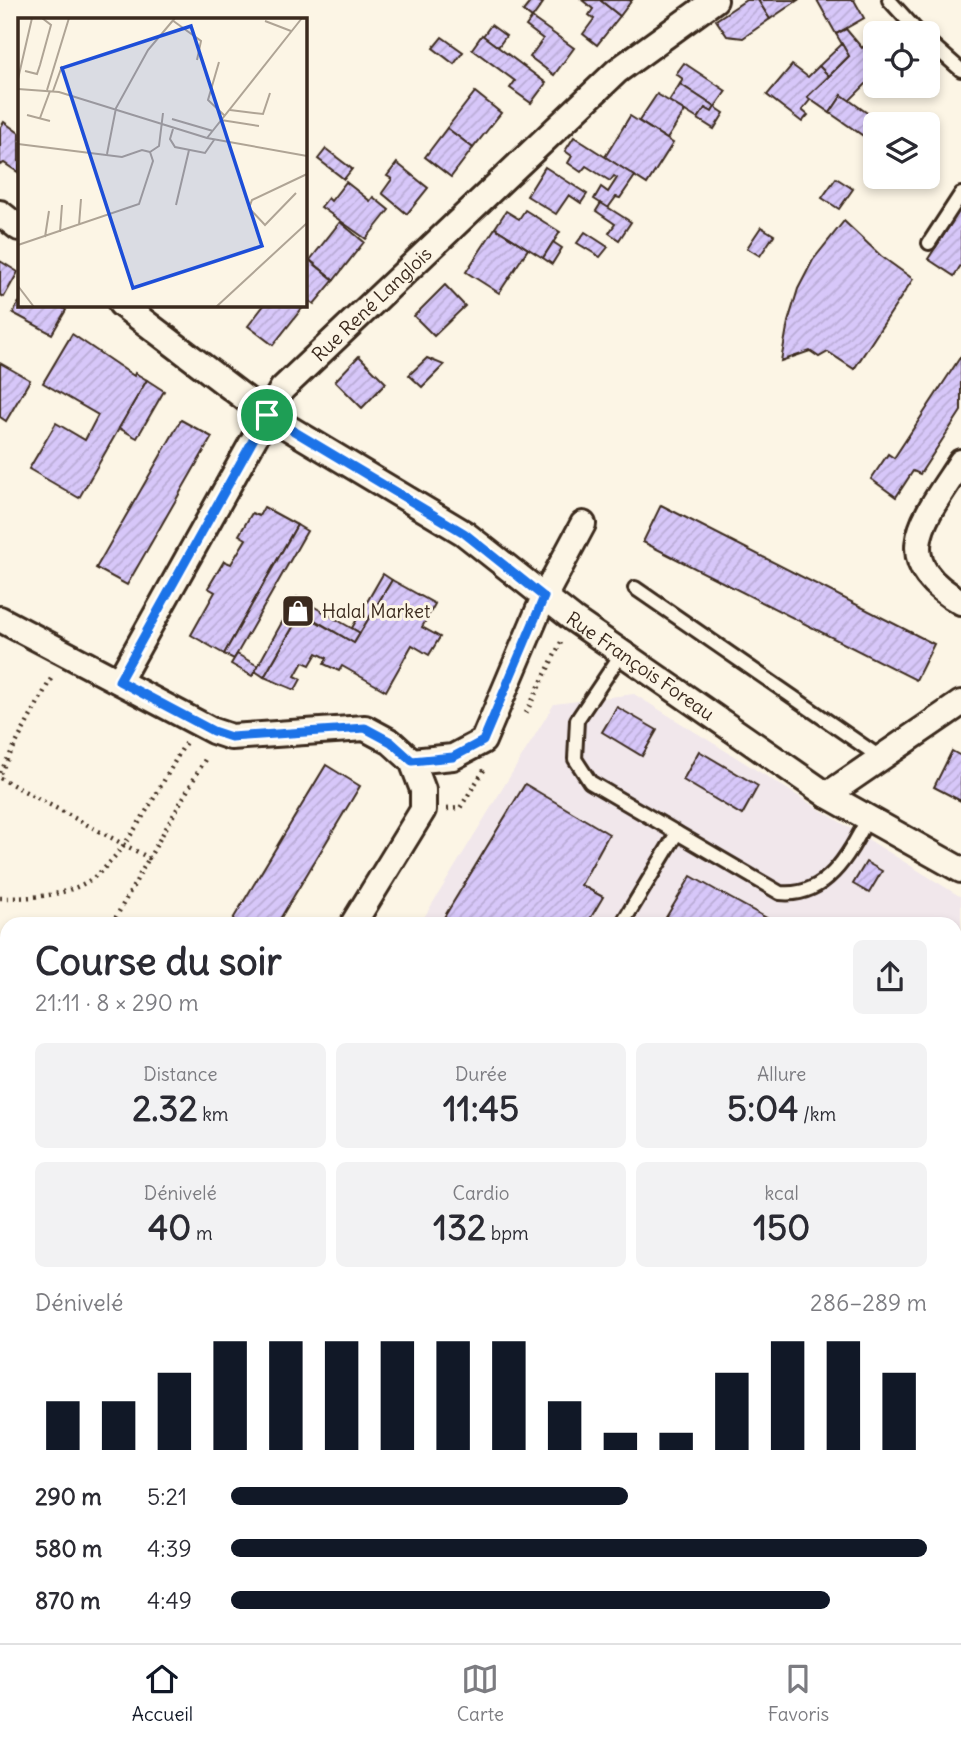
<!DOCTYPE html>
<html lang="fr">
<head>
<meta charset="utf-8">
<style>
  body { margin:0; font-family:Delius,sans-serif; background:#f2f2f3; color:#2b2b33; height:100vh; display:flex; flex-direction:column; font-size:26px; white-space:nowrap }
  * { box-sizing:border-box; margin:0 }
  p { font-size:23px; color:#7c7c81 }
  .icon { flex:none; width:38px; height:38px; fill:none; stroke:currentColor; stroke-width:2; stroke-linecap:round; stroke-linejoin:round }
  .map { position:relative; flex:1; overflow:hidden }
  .sheet { position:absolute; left:0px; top:917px; width:962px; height:726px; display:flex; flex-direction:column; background:#fff; border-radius:21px 21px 0 0; box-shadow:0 4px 10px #0003 }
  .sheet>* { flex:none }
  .fabs { position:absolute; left:863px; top:21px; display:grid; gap:14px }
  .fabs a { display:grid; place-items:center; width:77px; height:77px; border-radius:10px; background:#fff; box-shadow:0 4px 10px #0003; font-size:35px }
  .pin { position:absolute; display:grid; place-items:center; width:60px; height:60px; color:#fff; margin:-30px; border:4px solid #fff; border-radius:50%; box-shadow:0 2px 7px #0007 }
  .round { display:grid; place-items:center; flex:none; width:74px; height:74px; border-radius:10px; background:#f2f2f3 }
  .head { display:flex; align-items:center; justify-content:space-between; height:119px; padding:0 35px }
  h1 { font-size:38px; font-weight:800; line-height:52px }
  .metrics { display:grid; grid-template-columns:repeat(3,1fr); gap:10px; height:119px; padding:7px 35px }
  .metrics div { display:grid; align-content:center; border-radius:10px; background:#f2f2f3; text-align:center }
  .metrics b { font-size:35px; font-weight:800 }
  .metrics small { font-size:19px; font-weight:400 }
  .metrics p { font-size:19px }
  .chart { height:196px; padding:14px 35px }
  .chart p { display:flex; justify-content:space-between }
  .chart svg { width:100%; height:126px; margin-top:7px; stroke:#111827; stroke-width:6 }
  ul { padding:0 35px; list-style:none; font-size:23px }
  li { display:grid; grid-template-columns:112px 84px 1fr; align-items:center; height:52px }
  li i { height:18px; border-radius:9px; background:#111827 }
  .menu { display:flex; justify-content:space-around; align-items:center; height:98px; border-top:2px solid #e1e1e2; background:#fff; font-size:19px; color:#7c7c81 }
  .menu a { display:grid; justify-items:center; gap:4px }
  .menu .on { color:#111827 }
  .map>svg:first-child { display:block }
</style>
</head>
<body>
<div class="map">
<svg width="961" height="1643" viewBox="0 0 961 1643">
  <defs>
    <pattern id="building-hatch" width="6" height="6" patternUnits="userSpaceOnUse" patternTransform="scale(1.75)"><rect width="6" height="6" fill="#d7c7f9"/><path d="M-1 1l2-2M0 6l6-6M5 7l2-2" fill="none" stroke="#b9abd5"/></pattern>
  </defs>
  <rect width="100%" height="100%" fill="#fcf5e5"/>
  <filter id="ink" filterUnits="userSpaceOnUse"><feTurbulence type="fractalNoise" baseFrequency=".0143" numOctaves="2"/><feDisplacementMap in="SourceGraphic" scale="14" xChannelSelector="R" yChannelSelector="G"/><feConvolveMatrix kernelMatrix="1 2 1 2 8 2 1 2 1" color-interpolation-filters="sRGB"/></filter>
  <g filter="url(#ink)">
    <polygon fill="#f1e7eb" points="634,694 961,897 961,1643 0,1643 0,1226 7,1227 7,1636 956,1636 956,924 420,924 554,704"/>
    <g fill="url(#building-hatch)" stroke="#3b2a1e" stroke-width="2">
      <polygon points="532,0 543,3 532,18 523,11"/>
      <polygon points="582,0 600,0 620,16 597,45 583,34 594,19 589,15 593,9"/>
      <polygon points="600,0 632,0 620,16"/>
      <polygon points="746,0 758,0 770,19 743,38 727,36 716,20"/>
      <polygon points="758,0 798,0 770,19"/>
      <polygon points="817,0 854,0 864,18 836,34"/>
      <polygon points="532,18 574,48 554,75 530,57 543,39 526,26"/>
      <polygon points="491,25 506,36 498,47 483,36"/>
      <polygon points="846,29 862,48 868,42 875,49 875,75 849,101 842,95 830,113 807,97 849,56 836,34"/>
      <polygon points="482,35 546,83 531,103 510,88 515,81 472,49"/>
      <polygon points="442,37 463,52 454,64 433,48"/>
      <polygon points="842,44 849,56 829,76 819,66"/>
      <polygon points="684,63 726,91 715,107 680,84 683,79 676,74"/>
      <polygon points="792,65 808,77 819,66 829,76 807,97 810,100 802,110 808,115 802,122 767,95"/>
      <polygon points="680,84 715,107 712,112 705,108 698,119 669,101"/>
      <polygon points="475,92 501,113 473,148 447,128"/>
      <polygon points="657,94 685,111 667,139 639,121"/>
      <polygon points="842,95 877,120 865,137 830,113"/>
      <polygon points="715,107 724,113 714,129 698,119 705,108 712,112"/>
      <polygon points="630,116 673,143 647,184 605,157"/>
      <polygon points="4,122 19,133 19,173 4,163 0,165 0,128"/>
      <polygon points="447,128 473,148 451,177 425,157"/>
      <polygon points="574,137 635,176 620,198 616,197 608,208 594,199 601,187 608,192 617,178 614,176 610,181 586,166 581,172 568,163 572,156 565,151"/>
      <polygon points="326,149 352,169 344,179 318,159"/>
      <polygon points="397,163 428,188 407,214 382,193 392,179 387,176"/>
      <polygon points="545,167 587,194 581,203 569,195 556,214 527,196"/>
      <polygon points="836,178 853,189 839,209 822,198"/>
      <polygon points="346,182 370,201 373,197 389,210 366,239 321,207 328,198 331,201"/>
      <polygon points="601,203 631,222 619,240 609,233 615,224 596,211"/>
      <polygon points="961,208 961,265 954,276 928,259"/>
      <polygon points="525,210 560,232 543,258 495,228 506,211 519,219"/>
      <polygon points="844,221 881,256 913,279 854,369 828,352 819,357 810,351 781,361 788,322 798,289 813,260"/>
      <polygon points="340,222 364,242 334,280 310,260"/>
      <polygon points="761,227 774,235 760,256 747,248"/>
      <polygon points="495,228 528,249 499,293 466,272"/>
      <polygon points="585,232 608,247 600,257 577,243"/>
      <polygon points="553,242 562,248 552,264 543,258"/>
      <polygon points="304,256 334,280 314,304 304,297"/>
      <polygon points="0,261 18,272 4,297 0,295"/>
      <polygon points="445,285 465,306 434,336 414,316"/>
      <polygon points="19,302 19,304 57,304 66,310 52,334 13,313"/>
      <polygon points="265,304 303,307 273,345 248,326"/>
      <polygon points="72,334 134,376 135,373 147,380 79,498 29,469 56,423 85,440 98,415 43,383"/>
      <polygon points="359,356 386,383 362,408 335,381"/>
      <polygon points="961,356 961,411 920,474 913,471 896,497 871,479 888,454 894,458"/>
      <polygon points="427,358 444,365 422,387 409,375"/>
      <polygon points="0,363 30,380 6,421 0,417"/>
      <polygon points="147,380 164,391 137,438 119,428"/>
      <polygon points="181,420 212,437 127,585 96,568"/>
      <polygon points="661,505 934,644 916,680 643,542"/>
      <polygon points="264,507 297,525 224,654 191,635 215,592 208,588 224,561 231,564 246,539 239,535 252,513 259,516"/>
      <polygon points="297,525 307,531 234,659 224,654"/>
      <polygon points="383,574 392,580 360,633 352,628"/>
      <polygon points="392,580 435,604 422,627 440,637 429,655 412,645 386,691 342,666 339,671 324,664 327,658 317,653 310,665 303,662 295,676 301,679 295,690 264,677 301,613 354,643"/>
      <polygon points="297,597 360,633 354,643 291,606"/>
      <polygon points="291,606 301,613 264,677 255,671"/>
      <polygon points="237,654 258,666 252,676 231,664"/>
      <polygon points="617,707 657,730 642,756 602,732"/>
      <polygon points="699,751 758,786 742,815 683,780"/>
      <polygon points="952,751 961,756 961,801 934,787"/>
      <polygon points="326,765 360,786 277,924 230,924"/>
      <polygon points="525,784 609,834 581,885 603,897 587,924 440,924"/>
      <polygon points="866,862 882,871 869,893 853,884"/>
      <polygon points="691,876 730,898 776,923 662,924"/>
      <polygon points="0,945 7,948 6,1033 0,1030"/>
      <polygon points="956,1092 961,1106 961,1210 956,1212"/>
      <polygon points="961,1529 961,1588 956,1592 956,1532"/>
      <polygon points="961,1626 961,1643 924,1643 939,1636 956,1636 956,1629"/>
      <polygon points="228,1636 350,1636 353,1643 215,1643"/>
    </g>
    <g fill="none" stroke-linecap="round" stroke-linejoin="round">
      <defs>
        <g id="lane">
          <polyline points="889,0 919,33"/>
          <polyline points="928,41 961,70"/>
          <polyline points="929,243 961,194"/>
          <polyline points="635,588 881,758"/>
          <path d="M622 653 577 720 575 759 590 782 780 893C827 898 849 854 868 818"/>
          <polyline points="622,924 677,833"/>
          <polyline points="956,1357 961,1342"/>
          <polyline points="956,1361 961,1401"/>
        </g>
        <g id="street">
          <polyline points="0,213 19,228"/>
          <path id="s1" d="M121 304 267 415 464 533 573 619 827 795 961 870"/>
          <path d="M961 462C926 516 885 560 961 602"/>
          <polyline points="0,619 213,731 231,737 365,728 391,742 412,761"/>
          <path id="s2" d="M119 681 282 389 617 71 715 0"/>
          <polyline points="412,761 453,757 483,741 544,597 583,524"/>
          <polyline points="827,795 961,703"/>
          <polyline points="353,924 423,810 423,790 412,761"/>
          <polyline points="0,1094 7,1094"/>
        </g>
      </defs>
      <use href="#lane" stroke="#3b2a1e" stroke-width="18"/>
      <use href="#street" stroke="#3b2a1e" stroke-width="30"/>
      <g stroke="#3b2a1e" stroke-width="4.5" stroke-dasharray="2 5" stroke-linecap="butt">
        <polyline points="526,713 562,640"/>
        <polyline points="0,773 53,675"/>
        <polyline points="0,778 149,858 207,756"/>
        <polyline points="447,809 460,808 484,770"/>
        <path d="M0 898C28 898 60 897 85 883 123 863 163 780 186 742"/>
        <polyline points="112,924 149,858"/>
        <polyline points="0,1054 7,1054"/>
      </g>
      <use href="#lane" stroke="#fcf5e5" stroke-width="12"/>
      <use href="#street" stroke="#fcf5e5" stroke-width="24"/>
    </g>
  </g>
  <g fill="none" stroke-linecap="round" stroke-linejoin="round" filter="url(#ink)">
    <defs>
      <polygon id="route" points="267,415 464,533 544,597 483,741 453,757 412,761 391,742 365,728 231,737 213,731 119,681"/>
    </defs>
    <use href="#route" stroke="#fff" stroke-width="14"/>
    <use href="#route" stroke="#1a73e8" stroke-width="9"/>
  </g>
  <defs>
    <symbol id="shop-square" viewBox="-11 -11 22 22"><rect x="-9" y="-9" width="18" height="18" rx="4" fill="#3b2a1e" stroke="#fcf5e5"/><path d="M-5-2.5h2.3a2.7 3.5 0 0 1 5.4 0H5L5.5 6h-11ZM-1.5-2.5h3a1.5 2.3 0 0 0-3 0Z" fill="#fff"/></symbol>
  </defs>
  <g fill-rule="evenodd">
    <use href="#shop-square" x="279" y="592" width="38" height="38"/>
  </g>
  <g text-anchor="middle" stroke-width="6" stroke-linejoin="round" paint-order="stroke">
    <g font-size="19" fill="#3b2a1e" stroke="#fcf5e5">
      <text dy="7" stroke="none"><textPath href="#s2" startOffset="458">Rue René Langlois</textPath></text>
      <text dy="7" stroke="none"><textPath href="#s1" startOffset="634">Rue François Foreau</textPath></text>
    </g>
    <g font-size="19" fill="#3b2a1e" stroke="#fcf5e5" text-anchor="start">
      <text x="322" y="618">Halal Market</text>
    </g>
  </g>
  <g transform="translate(18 18)">
    <rect width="289" height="289" fill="#fcf5e5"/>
    <path fill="none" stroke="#afa495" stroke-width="2" d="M154 2 183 23 179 42M247 3 273 13M201 44 190 82 207 98M7 53 19 56 22 47 33 7 24 0M0 61 14 0M0 71 41 74 189 120 289 138M29 72 51 0M35 73 44 48M212 92 245 96 252 75M9 97 32 103M22 100 32 73M154 101 195 113M203 102 241 108M155 111 152 121 157 129 187 135 196 122M189 120 284 0M0 126 104 139 124 132 132 134M132 134 141 128 145 95M89 136 98 90 130 32 157 0M278 175 247 207 231 190 234 182 289 156M158 187 171 132M61 207 63 181M42 214 44 187M27 219 31 193M0 227 121 186 135 143 132 134M0 268 16 289M198 289 289 205"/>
    <path fill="#1d4ed8" fill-opacity="0.15" stroke="#1d4ed8" stroke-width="3.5" d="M173 8 244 228 115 270 44 50Z"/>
    <rect width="289" height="289" fill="none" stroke="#3b2a1e" stroke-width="3.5"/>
  </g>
</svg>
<div class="fabs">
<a><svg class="icon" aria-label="locate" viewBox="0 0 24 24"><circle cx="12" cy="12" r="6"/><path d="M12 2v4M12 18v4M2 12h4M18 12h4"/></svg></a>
<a><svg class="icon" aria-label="layers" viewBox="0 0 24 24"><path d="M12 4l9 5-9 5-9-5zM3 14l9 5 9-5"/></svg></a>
</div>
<div class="pin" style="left:267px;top:415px;background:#1e9e55"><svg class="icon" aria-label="arrive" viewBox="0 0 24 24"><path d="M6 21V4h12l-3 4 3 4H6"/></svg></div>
<section class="sheet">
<div class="head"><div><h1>Course du soir</h1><p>21:11 · 8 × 290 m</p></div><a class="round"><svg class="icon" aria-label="share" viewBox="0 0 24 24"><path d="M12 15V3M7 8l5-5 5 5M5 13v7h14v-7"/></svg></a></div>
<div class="metrics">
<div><p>Distance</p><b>2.32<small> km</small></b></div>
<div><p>Durée</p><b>11:45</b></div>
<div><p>Allure</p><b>5:04<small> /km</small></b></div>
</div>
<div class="metrics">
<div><p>Dénivelé</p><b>40<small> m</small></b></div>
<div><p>Cardio</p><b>132<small> bpm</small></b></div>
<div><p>kcal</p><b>150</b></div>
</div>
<div class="chart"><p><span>Dénivelé</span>286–289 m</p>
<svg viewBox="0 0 160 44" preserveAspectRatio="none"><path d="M5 44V27M15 44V27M25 44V17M35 44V6M45 44V6M55 44V6M65 44V6M75 44V6M85 44V6M95 44V27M105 44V38M115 44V38M125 44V17M135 44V6M145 44V6M155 44V17"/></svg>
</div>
<ul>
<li><b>290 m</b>5:21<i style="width:57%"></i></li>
<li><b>580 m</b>4:39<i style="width:100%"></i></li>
<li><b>870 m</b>4:49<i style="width:86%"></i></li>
</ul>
</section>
</div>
<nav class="menu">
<a class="on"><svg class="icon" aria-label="home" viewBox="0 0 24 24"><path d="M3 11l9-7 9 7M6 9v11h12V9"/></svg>Accueil</a>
<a><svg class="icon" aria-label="map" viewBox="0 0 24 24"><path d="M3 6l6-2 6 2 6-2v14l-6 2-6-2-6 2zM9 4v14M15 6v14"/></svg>Carte</a>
<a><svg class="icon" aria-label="saved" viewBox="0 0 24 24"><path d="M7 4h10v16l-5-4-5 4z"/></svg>Favoris</a>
</nav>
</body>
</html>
